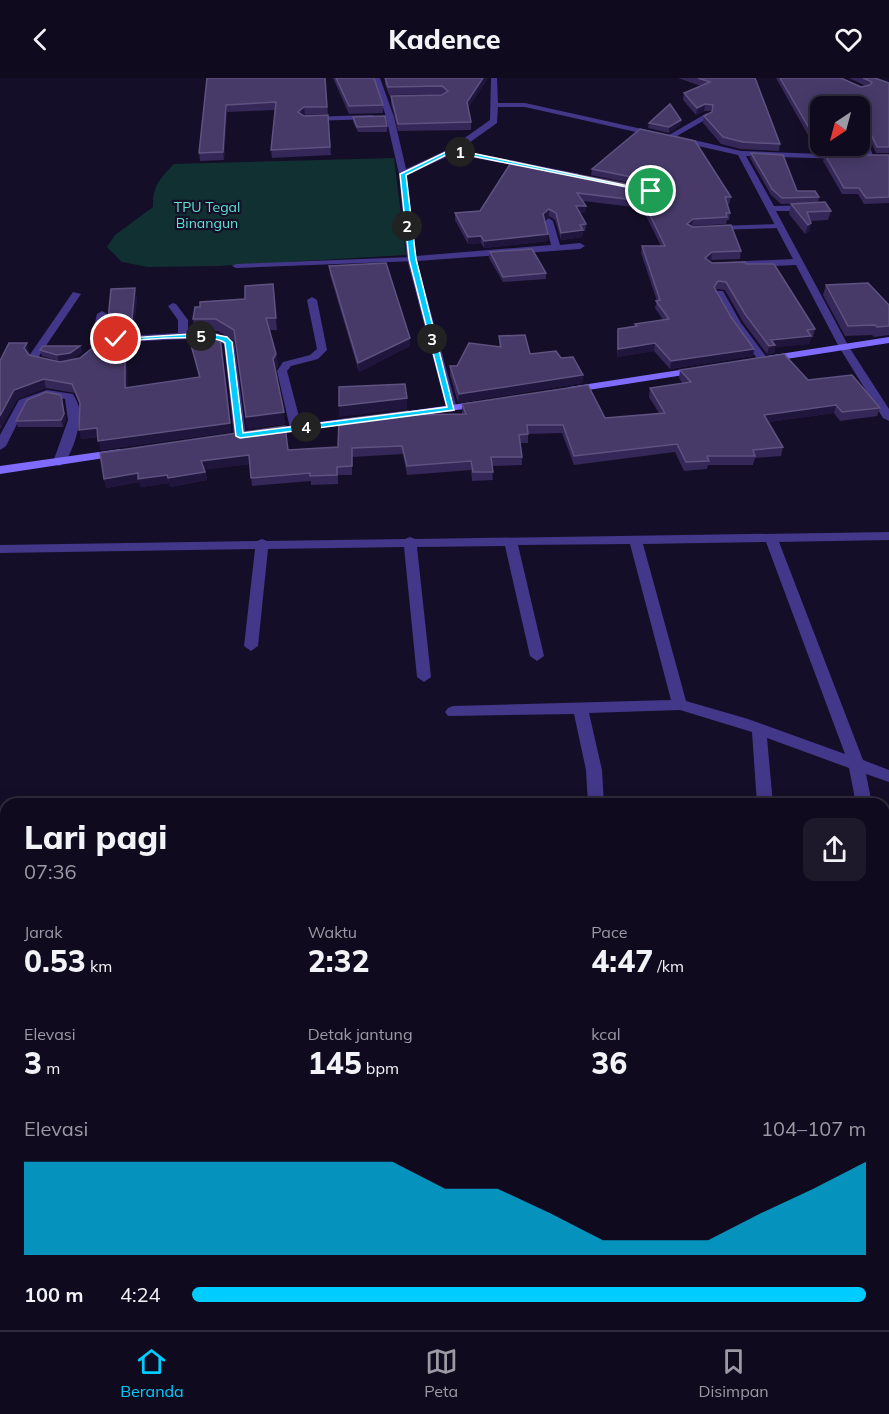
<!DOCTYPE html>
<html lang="id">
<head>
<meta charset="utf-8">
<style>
  body { margin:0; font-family:Mulish,sans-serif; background:#1e182b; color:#f1f3f6; height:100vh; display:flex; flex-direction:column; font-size:22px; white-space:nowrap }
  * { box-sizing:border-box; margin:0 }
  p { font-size:20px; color:#9c9aa4 }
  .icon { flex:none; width:33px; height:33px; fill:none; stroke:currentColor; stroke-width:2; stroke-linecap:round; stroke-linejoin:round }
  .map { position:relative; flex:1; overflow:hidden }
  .details { position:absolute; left:0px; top:720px; width:890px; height:532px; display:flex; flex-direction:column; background:#100a1e; border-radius:18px 18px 0 0; box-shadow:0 3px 15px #0003,0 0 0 2px #302b3c }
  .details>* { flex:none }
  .needle { width:39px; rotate:216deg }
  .fabs { position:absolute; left:810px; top:18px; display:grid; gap:12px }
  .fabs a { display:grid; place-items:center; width:60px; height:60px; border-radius:12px; background:#100a1e; box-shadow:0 3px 15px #0003,0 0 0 2px #302b3c; font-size:30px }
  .pin { position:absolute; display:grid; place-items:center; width:51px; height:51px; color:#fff; margin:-26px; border:3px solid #fff; border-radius:50%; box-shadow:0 2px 6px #0007 }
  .km { position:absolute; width:30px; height:30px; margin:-15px; border-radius:50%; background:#222; color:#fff; font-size:16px; line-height:30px; text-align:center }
  .round { display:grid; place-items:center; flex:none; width:63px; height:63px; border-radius:12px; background:#1e182b }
  .headline { display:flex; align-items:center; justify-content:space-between; height:102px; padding:0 24px }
  h1 { font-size:33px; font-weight:800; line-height:45px }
  .stats { display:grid; grid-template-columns:repeat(3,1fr); gap:9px; height:102px; padding:6px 24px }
  .stats div { display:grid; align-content:center }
  .stats b { font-size:30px; font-weight:800 }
  .stats small { font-size:16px; font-weight:400 }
  .stats p { font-size:16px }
  .chart { height:168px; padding:12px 24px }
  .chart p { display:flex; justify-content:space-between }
  .chart svg { width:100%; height:108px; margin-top:6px; fill:#01ccff; opacity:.7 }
  ul { padding:0 24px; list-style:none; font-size:20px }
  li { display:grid; grid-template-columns:96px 72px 1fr; align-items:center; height:45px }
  li i { height:15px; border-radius:8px; background:#01ccff }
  header { display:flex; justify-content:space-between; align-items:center; height:78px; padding:0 24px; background:#100a1e; font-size:27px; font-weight:800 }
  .tabs { display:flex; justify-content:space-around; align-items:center; height:84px; border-top:2px solid #302b3c; background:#100a1e; font-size:16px; color:#9c9aa4 }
  .tabs a { display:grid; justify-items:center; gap:3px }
  .tabs .selected { color:#01ccff }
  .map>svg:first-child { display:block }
</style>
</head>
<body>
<header><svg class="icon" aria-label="back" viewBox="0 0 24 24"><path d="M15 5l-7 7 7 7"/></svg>Kadence<svg class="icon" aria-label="heart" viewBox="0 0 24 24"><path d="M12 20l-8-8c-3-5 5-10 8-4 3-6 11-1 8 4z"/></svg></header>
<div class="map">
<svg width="889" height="1252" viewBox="0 0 889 1252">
  <rect width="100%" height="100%" fill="#150e28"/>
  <path fill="#113032" d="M394 80 406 177 218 188 148 189 122 184 107 169 115 157 153 129C152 109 160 100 174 86Z"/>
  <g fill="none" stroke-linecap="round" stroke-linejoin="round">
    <g fill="#433789" fill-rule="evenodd">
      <polygon points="780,146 784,148 783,150 715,152 711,150 715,148"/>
      <polygon points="412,179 415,179 415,183 236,190 232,188 236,186"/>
    </g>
    <g fill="#433789" fill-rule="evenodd">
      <polygon points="374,0 380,0 394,39 406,91 449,71 490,42 491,0 497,0 498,25 525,25 669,57 707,35 710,39 677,58 741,73 847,77 848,79 844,81 746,78 774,128 811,127 815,130 811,133 776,133 849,269 889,331 889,343 883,340 839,269 796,187 726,190 721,187 726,184 793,181 738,77 525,29 498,29 497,45 459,72 575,95 578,95 578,99 453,76 407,97 416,178 551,167 545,143 549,140 553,143 560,167 580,165 585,168 580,171 417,183 457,331 451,334 447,333 407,181 399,96 386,39"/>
      <polygon points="372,37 376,39 375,41 309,43 305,41 309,39"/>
      <polygon points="860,49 864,51 874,81 867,79 860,60"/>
      <polygon points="717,213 723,213 741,245 768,281 767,283 759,283 731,246 715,215"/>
      <polygon points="73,214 81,216 39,278 43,282 54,285 49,288 36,287 29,278"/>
      <polygon points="312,219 317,222 327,272 318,281 291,288 287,293 302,350 296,353 290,350 277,293 283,284 310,277 317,271 307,222"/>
      <polygon points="173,225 176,226 188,242 188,255 217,255 234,264 246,358 244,360 240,361 234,358 224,266 207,260 104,265 92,257 97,236 102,233 107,236 102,256 106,259 178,255 178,242 168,228"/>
      <path d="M47 312 73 316C76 321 79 327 80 334 81 347 71 384 59 388L53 384 68 342 65 321 48 318 27 326 6 368 0 372V357L19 322Z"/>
      <path d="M889 454V462L779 464 863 682 889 692V704L866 696 872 726H856L849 690 767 660 773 726H757L752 654 680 632 589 635 602 692 604 726H588L586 692 574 636 448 638 445 634 448 630 453 628 671 622 630 466 518 467 544 578 537 583 530 578 505 468 417 469 431 599 424 604 417 599 404 469 268 471 258 568 251 573 244 568 255 471 0 475V467L257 463 262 461 267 463 405 461 410 459 415 461ZM766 464 845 676 748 641 686 623 643 466Z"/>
      <polygon points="884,827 889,829 889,874 884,872"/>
    </g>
    <g fill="#7f6cff" fill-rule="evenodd">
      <polygon points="889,259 889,265 767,284 762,281 767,278"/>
      <polygon points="699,289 704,292 703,294 569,315 564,312 569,309"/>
      <polygon points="480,323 486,326 484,328 388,342 382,339 388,336"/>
      <polygon points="358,339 362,340 362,344 266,357 260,354 266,351"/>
      <polygon points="120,371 124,373 124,377 0,396 0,388"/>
    </g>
  </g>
  <g fill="#352757">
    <polygon points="207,0 325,0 328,36 304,37 328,37 331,77 272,80 271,72 275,32 227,34 224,82 200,83 199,75"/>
    <polygon points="333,0 374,0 383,27 383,35 349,36"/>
    <polygon points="385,0 488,0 468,30 471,44 471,52 398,53 391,25 391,18 443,16 389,17 385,6"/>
    <polygon points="678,0 755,0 780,66 779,73 741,71 721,66 703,45 704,38 712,34 712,33 704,33 696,37 683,22 684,15 701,8"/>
    <polygon points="776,0 841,0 861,9 866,8 849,0 875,0 889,5 889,75 876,75 863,47 860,48 820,28 864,69 863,75 818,75"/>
    <polygon points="353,39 387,48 387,54 358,54 353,44"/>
    <polygon points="681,42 680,47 669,55 648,50 649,45"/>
    <polygon points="751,75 797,113 819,119 818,125 831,133 828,142 811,143 811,145 809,154 805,156 789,136 791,126 816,125 781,126 771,117 750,80"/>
    <polygon points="825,77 889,77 889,125 864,126 858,116 842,116 823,83"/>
    <polygon points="539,89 539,92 654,110 591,97 592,91 731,119 729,126 727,126 730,135 729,142 727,142 726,146 691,148 741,173 740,181 711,182 709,183 712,185 746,186 815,251 813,259 811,259 809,266 775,269 774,275 767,276 743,244 725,212 717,211 716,212 731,239 754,271 753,278 670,291 654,273 617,279 617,259 618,251 635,249 635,246 663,242 655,230 657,223 641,175 642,168 661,168 642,130 583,123 586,128 585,135 580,135 586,146 585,153 583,153 582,159 561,162 555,142 549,138 545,142 548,156 548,163 484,170 481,165 468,166 455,142 455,135 480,133"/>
    <polygon points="490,174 546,195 546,201 503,204 489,180"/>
    <polygon points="329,188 410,260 410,268 359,294 330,197"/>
    <polygon points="273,206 277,252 270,252 276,276 278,288 275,292 285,346 247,351 236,264 218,253 195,253 193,241 245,221"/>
    <polygon points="826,207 889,227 889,257 874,259 872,257 845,258 823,217"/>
    <polygon points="137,219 134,250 111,252 108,242"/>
    <polygon points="499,258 530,276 561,280 583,297 582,305 458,325 450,297 450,288 457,288 499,269"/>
    <polygon points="220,259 231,354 101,372 98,359 81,361 80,327 75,315 46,310 17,321 1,350 0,350 0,283 29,274 29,277 60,284 80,280 125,261 127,270 127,310 199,300 191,267"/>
    <polygon points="80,268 82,274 72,281 59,283 42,278 40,272"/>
    <polygon points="680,292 808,302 880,330 877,338 840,343 834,335 768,344 783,369 781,378 755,380 753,387 708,387 707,391 684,393 675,374 574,387 562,355 528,356 528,365 520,365 522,379 522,387 492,388 493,402 472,403 471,392 407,397 403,376 352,379 352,397 338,397 338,406 311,407 311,403 252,408 250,386 205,391 207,402 170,409 169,405 141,409 139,404 106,410 104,401 288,372 338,369 408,337 462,336 462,326 605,340 659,335 649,319 650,310 683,306 679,300"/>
    <polygon points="61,317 66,342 63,349 18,349 16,343"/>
  </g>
  <g fill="#20153c">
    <polygon points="483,0 488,0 467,32 467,24"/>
    <polygon points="705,26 704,33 696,37 697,30"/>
    <polygon points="226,27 227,34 224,82 223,74"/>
    <polygon points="304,29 305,37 299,42 298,34"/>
    <polygon points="864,41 863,47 860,48 860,43"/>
    <polygon points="681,42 680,47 669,55 669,49"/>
    <polygon points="576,128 586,128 585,135 575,136"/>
    <polygon points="549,131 549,138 543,144 543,136"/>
    <polygon points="693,141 692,148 686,153 687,146"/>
    <polygon points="811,145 809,154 805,156 808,147"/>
    <polygon points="583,152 582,159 561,162 561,155"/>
    <polygon points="548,156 548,163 484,170 484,163"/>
    <polygon points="481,158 481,165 468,166 468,159"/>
    <polygon points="712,174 711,182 704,188 705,180"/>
    <polygon points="135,210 137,219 134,250 132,241"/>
    <polygon points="811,258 809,266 775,269 774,275 767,276 771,262"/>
    <polygon points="220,259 231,354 101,372 98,363 230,345"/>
    <polygon points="410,260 410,268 359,294 358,285"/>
    <polygon points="125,261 127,270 128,319 125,310"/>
    <polygon points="27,265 29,274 27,279 24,270"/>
    <polygon points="655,265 654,273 617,279 618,271"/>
    <polygon points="80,268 82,274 72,281 59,283 57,277"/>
    <polygon points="754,271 753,278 670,291 671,283"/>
    <polygon points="276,276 278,288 275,294 273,281"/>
    <polygon points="583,297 582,305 458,325 459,316"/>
    <polygon points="44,301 46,310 17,321 1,350 0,346 0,338 14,312"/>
    <polygon points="61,317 66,342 63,349 61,342"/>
    <polygon points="407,320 407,331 339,339 339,328"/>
    <polygon points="836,327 834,335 762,345 764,337"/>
    <polygon points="284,334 285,346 247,351 246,339"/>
    <polygon points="97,350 99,359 81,361 79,352"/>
    <polygon points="249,377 251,386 203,392 201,383"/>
    <polygon points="205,394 207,402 170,409 168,400"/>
    <polygon points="138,395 167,397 169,405 141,409 139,404 106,410 104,401"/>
  </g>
  <g fill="#473a69" stroke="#5f5280" stroke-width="1.5">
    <polygon points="207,0 325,0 327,29 304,29 298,34 304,38 328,37 330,69 271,72 276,24 226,27 223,74 199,75"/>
    <polygon points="336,0 374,0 383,27 349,28"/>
    <polygon points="385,0 483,0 467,24 471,44 398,46 391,18 442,17 448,13 442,8 388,9"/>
    <polygon points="698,0 755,0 780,66 743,64 723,59 704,38 712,34 713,27 705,26 697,30 684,15 710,4"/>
    <polygon points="780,0 841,0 861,9 870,7 872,4 863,0 875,0 889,5 889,69 877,69 864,41 860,43 860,28 820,28 820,68 860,68 860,55 864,69 820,69"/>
    <polygon points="670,26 681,42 669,49 649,45"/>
    <polygon points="385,38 387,48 357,49 353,39"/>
    <polygon points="640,51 695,63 731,119 725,119 730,135 726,135 727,139 693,141 687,146 693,149 731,147 741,173 712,174 705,180 712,185 745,184 746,186 774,186 815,251 807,252 811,258 771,262 775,267 769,268 745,236 726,204 718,203 714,209 731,239 754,271 671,283 655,265 618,271 618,251 637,248 635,246 669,241 656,223 660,222 642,168 665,168 643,123 577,115 586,128 576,128 586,146 580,147 583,152 561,155 556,135 549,131 543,136 548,156 484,163 481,158 468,159 455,135 480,133 512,83 539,89 537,91 564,94 653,111 658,106 656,104 592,91"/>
    <polygon points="751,75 783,77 797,113 815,113 819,119 782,120 772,111"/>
    <polygon points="825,77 889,77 889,119 866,120 859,110 844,110"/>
    <polygon points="825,124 831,133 807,134 811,145 808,147 791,126"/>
    <polygon points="532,171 546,195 503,199 490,174"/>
    <polygon points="386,185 410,260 358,285 329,188"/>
    <polygon points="868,205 889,227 889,248 877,249 875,247 848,248 826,207"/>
    <polygon points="273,206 276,240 266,240 276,276 273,281 284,334 246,339 234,252 216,241 193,241 195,229 200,229 200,224 245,221 245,208"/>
    <polygon points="135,210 132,241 108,242 111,211"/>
    <polygon points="192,255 213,255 220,259 230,345 98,363 97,350 79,352 80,325 72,306 44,301 14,312 0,338 0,283 9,265 27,265 24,270 29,277 60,284 80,280 101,263 125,261 125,310 200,299 191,267"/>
    <polygon points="525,257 530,276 556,273 561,280 573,279 583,297 459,316 450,288 457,288 469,265 501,269 499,258"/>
    <polygon points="43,268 80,268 70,275 57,277 40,272"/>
    <polygon points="784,276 808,302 852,297 880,330 842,334 836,327 764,337 783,369 753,372 755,378 707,378 709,383 686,384 677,366 574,378 563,347 527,347 528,356 519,357 522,379 491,379 493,394 473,394 471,383 407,388 402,368 352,370 352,388 337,389 337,397 310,398 310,395 251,400 249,377 201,383 205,394 168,400 167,397 138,401 138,395 104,401 100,375 285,348 288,372 338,369 339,342 408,333 408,337 466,336 462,326 588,307 605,340 665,335 650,310 691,304 680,292"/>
    <polygon points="405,306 407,320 339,328 339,309"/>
    <polygon points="46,314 61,317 64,336 61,342 16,343 27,322"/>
  </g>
  <path fill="#01ccff" stroke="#fff" stroke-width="1.5" d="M452 71 653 113 651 114 452 74 406 97 416 181 454 332 240 360 236 358 225 265C213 254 136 263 116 263L112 261 207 255 227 259 232 264 243 355 447 329 409 181 400 96Z"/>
  <g text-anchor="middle" stroke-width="4.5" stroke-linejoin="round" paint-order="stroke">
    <g font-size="14" fill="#5be5d1" stroke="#150e28">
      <text x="207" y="134">TPU Tegal<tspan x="207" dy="16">Binangun</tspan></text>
    </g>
  </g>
</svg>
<div class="fabs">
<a><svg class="needle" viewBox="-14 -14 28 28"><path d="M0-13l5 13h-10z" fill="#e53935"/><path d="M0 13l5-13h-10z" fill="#9c9aa4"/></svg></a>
</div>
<div class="pin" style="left:651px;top:113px;background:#1e9e55"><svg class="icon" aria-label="arrive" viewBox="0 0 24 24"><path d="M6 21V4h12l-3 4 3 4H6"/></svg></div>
<div class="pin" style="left:116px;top:261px;background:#d93025"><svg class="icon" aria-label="check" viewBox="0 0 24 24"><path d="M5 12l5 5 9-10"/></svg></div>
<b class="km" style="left:460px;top:74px">1</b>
<b class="km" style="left:407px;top:148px">2</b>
<b class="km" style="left:432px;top:261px">3</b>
<b class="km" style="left:306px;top:349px">4</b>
<b class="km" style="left:201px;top:258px">5</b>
<section class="details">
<div class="headline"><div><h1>Lari pagi</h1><p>07:36</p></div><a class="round"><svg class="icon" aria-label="share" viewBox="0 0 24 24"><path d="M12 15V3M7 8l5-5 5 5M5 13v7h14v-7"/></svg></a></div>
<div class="stats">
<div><p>Jarak</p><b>0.53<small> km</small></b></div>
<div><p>Waktu</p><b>2:32</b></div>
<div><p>Pace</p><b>4:47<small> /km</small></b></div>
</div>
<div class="stats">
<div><p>Elevasi</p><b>3<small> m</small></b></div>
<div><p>Detak jantung</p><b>145<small> bpm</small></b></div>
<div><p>kcal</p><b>36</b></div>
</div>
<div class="chart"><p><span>Elevasi</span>104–107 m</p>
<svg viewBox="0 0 160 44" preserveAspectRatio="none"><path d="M0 44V6L10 6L20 6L30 6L40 6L50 6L60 6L70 6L80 17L90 17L100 27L110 38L120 38L130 38L140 27L150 17L160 6V44z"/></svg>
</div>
<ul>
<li><b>100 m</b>4:24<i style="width:100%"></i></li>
</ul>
</section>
</div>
<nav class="tabs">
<a class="selected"><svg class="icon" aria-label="home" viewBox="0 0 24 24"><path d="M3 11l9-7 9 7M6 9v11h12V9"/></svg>Beranda</a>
<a><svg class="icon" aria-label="map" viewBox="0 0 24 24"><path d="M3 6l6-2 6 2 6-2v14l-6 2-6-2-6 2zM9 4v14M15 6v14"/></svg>Peta</a>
<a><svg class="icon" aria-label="saved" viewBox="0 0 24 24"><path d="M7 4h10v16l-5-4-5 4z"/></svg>Disimpan</a>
</nav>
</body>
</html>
